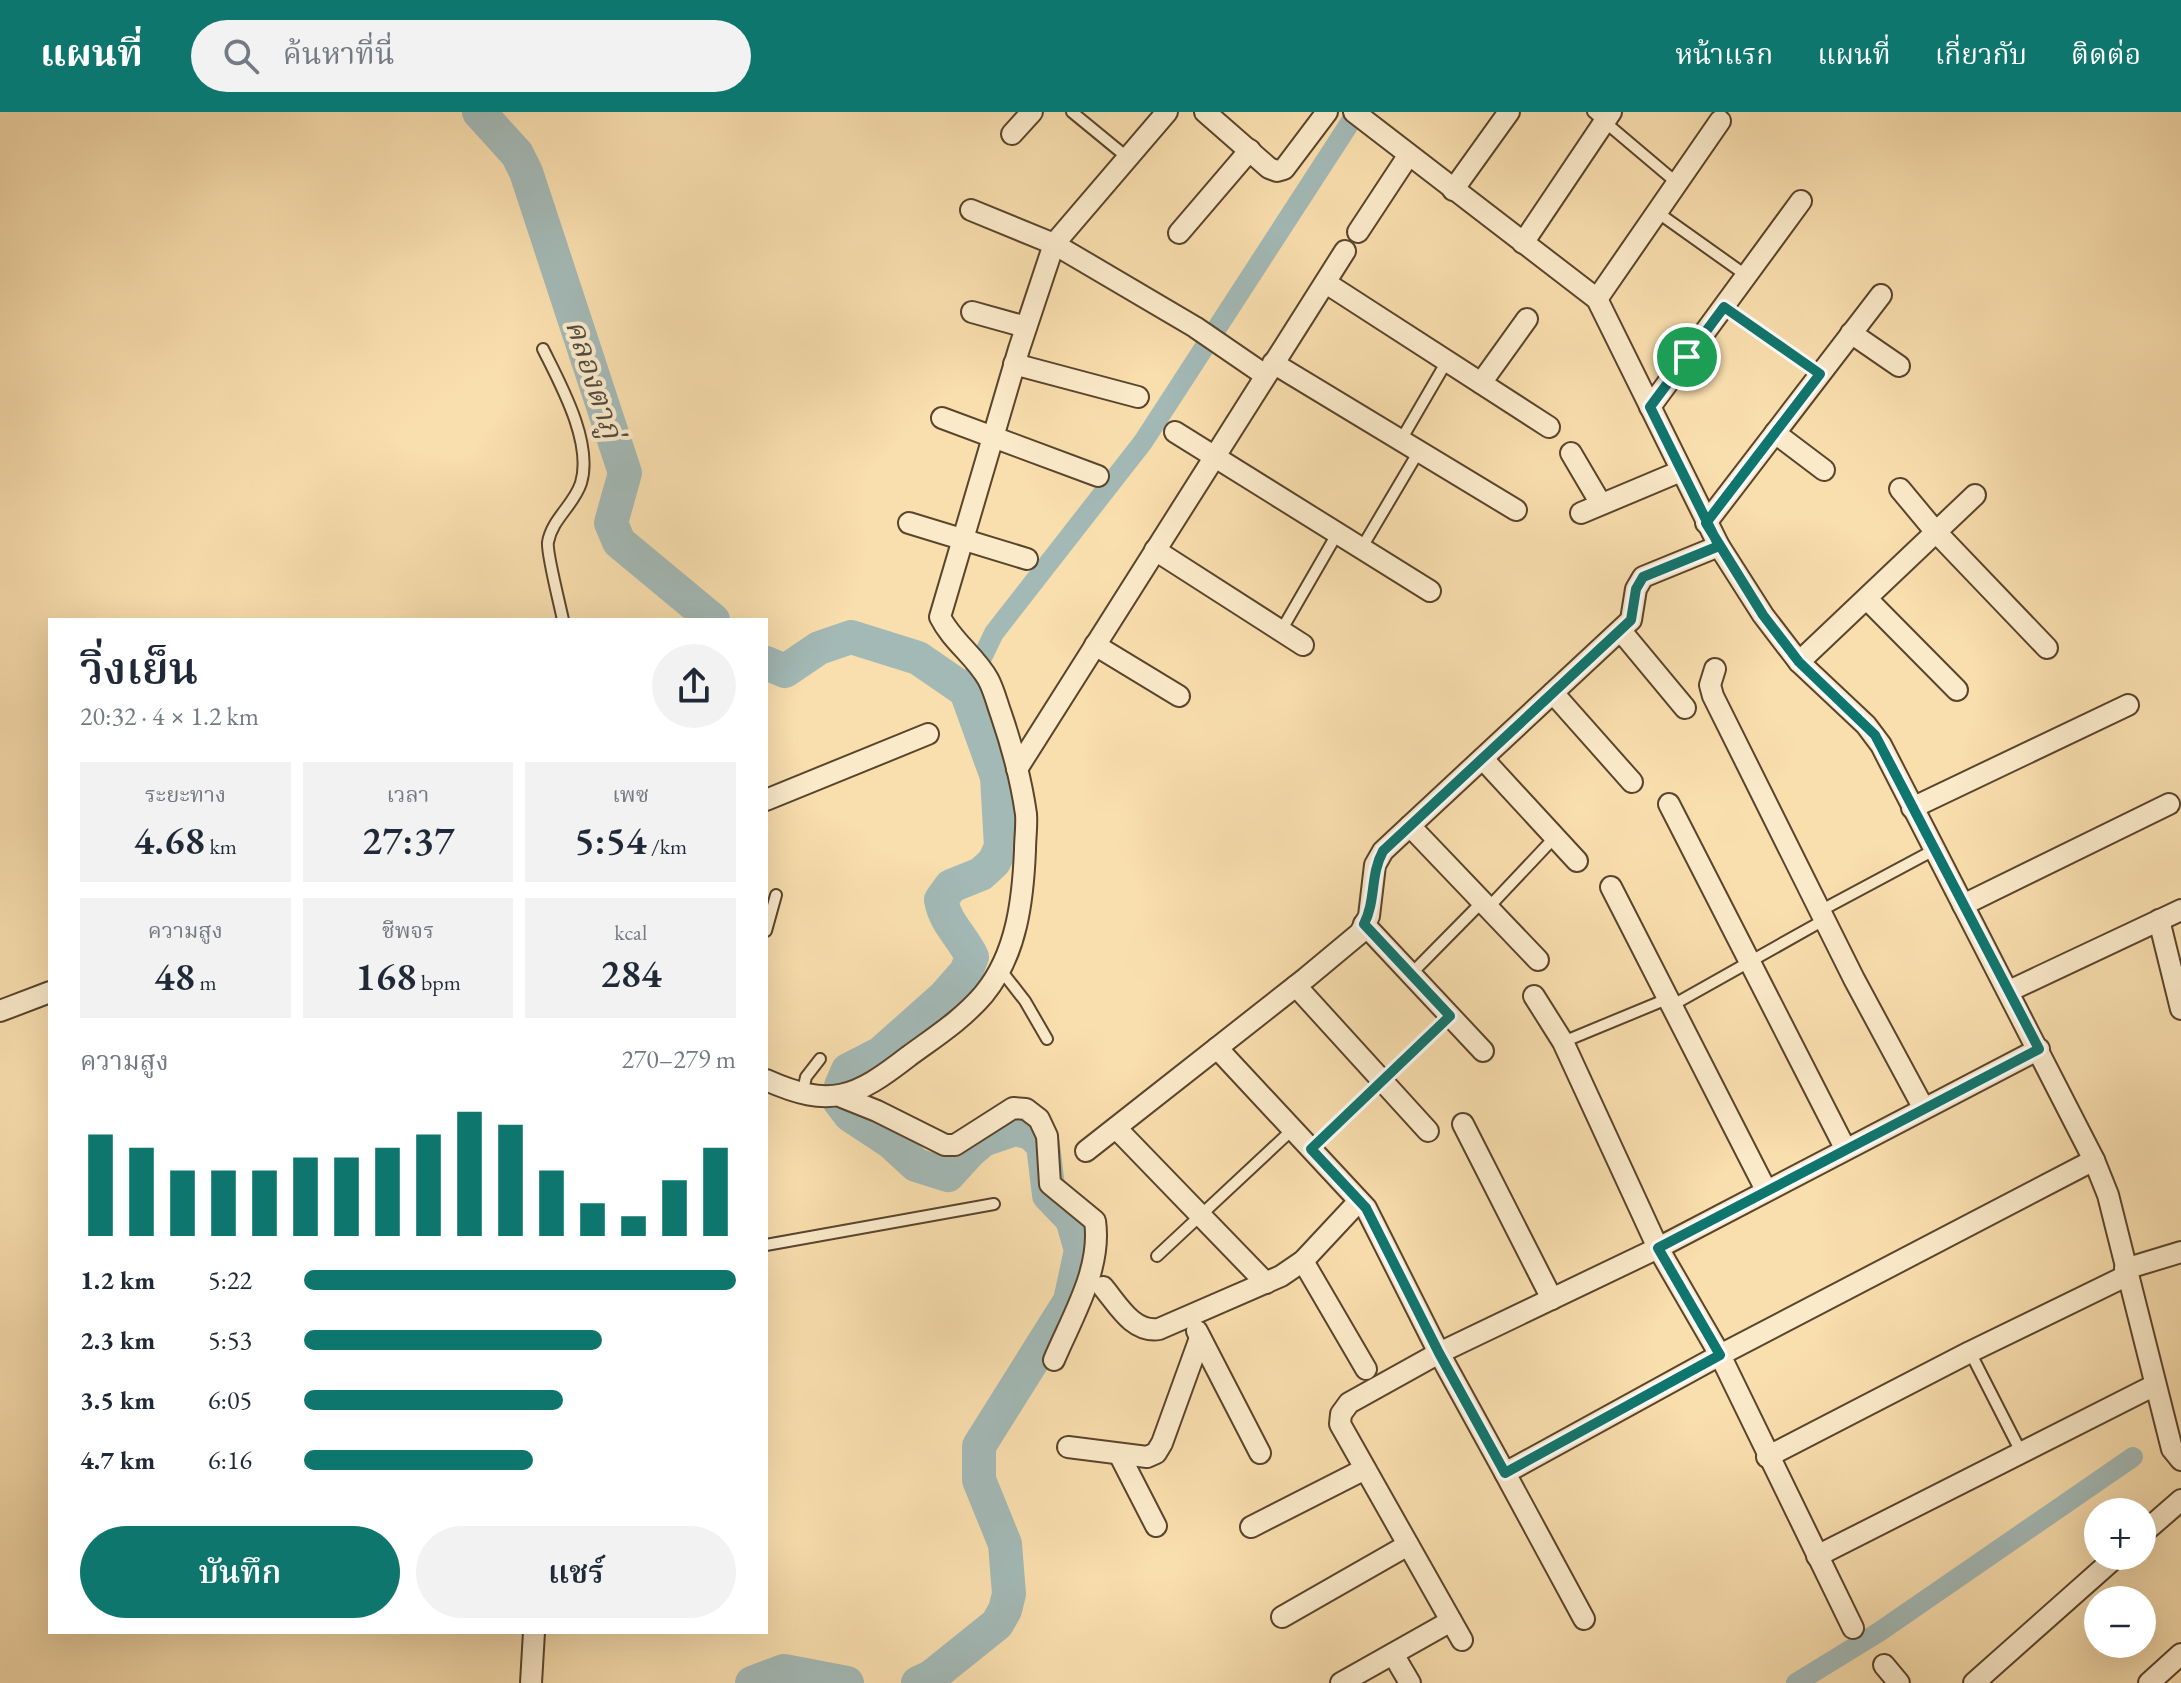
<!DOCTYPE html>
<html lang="th">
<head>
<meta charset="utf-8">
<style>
  body { margin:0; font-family:"EB Garamond","Noto Serif Thai",serif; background:#f2f2f3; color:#1f2937; height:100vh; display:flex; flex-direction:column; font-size:30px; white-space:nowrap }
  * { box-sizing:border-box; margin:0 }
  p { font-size:26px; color:#747a83 }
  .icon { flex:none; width:44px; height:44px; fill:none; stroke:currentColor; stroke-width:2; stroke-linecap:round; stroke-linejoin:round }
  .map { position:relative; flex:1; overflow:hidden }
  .side { position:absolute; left:48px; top:506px; width:720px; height:1016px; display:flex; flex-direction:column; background:#fff; border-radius:0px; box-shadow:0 8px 32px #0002 }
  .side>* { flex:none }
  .tools { position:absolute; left:2084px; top:1386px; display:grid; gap:16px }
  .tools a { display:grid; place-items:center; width:72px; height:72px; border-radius:50%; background:#fff; box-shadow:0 8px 32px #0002; font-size:40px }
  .pin { position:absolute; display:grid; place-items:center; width:68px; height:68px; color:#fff; margin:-34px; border:4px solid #fff; border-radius:50%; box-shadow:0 2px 8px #0007 }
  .round { display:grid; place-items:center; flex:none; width:84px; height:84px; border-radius:42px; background:#f2f2f3 }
  .overview { display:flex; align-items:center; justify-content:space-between; height:136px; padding:0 32px }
  h1 { font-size:44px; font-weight:600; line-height:60px }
  .metrics { display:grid; grid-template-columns:repeat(3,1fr); gap:12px; height:136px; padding:8px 32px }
  .metrics div { display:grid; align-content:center; border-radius:0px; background:#f2f2f3; text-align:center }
  .metrics b { font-size:40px; font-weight:600 }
  .metrics small { font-size:22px; font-weight:400 }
  .metrics p { font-size:22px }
  .chart { height:224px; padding:16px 32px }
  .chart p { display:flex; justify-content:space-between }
  .chart svg { width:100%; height:144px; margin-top:8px; stroke:#0f766e; stroke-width:6 }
  .cta { display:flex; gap:16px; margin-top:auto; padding:16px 32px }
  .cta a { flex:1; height:92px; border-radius:48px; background:#0f766e; color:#fff; font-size:32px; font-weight:600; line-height:92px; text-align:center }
  .cta a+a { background:#f2f2f3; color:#1f2937 }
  ul { padding:0 32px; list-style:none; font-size:26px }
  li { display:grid; grid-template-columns:128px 96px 1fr; align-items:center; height:60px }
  li i { height:20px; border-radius:10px; background:#0f766e }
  header { display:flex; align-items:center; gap:48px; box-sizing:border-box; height:112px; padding:0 40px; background:#0f766e; color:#fff }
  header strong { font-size:38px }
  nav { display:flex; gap:44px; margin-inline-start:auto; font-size:28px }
  .search { width:560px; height:72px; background:#f2f2f3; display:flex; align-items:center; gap:20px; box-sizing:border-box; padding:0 28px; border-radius:44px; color:#747a83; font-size:30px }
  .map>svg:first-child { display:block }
</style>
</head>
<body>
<header>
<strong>แผนที่</strong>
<div class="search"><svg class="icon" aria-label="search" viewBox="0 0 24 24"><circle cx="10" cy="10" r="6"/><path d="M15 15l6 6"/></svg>ค้นหาที่นี่</div>
<nav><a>หน้าแรก</a><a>แผนที่</a><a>เกี่ยวกับ</a><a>ติดต่อ</a></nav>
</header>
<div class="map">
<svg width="2181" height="1571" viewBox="0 0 2181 1571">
  <rect width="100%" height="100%" fill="#f9deae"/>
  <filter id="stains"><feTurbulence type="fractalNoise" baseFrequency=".0025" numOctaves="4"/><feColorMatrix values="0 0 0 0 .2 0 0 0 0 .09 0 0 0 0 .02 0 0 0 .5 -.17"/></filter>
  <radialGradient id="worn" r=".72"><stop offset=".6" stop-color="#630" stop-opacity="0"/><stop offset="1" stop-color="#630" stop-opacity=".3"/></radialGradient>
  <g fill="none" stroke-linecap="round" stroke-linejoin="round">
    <g stroke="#a3b9b6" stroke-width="20">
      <polyline points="966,579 994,521 1143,330 1357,0"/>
      <polyline points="1796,1571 1879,1520 2133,1345"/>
    </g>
    <g stroke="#a3b9b6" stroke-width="34">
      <polyline points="479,0 517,42 526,60 625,361 611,411 619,430 713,508"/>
      <path d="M766 551 785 559 819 536 851 525 918 546 966 579 997 665 1001 735 994 750 981 762 951 774 941 788C945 811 962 824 972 845L966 860 944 885 881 941 848 958 841 974 840 990 850 1003 891 1030 916 1053 948 1063 970 1039 983 1028 1015 1017 1031 1021 1043 1033 1049 1083 1072 1107 1081 1138 1070 1189 979 1334V1368L1005 1432 1009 1482 1005 1498 997 1512 931 1565 918 1571"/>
      <polyline points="752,1571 784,1559 847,1571"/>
    </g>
    <defs>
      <g id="lane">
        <polyline points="1072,0 1128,46"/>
        <polyline points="1593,0 1677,71"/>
        <polyline points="1657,100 1747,164"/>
        <polyline points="1724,195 1820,262"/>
        <path d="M543 237C561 273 593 331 581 371 574 393 552 407 548 430 546 439 560 493 563 508"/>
        <polyline points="1401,328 1447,249"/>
        <polyline points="1361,437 1419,339"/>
        <polyline points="1281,519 1337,422"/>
        <polyline points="1488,796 1555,725"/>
        <polyline points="1820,799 1934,738"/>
        <polyline points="766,819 776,783"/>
        <polyline points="1000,857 1025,889 1047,927"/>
        <polyline points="1411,862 1482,790"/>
        <polyline points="1671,894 1824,808"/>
        <polyline points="1563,930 1667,887"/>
        <polyline points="802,983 806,965 820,947"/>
        <polyline points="1311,1037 1450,904"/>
        <polyline points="766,1133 994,1092"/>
        <polyline points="1157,1144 1293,1017"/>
        <polyline points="1970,1240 2021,1340"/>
      </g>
      <g id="street">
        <polyline points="1205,0 1269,56 1277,59 1284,57 1327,0"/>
        <polyline points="1354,0 1597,187 1719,434 1763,503 1799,550 1866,613 1881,633 2094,1048 2108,1083 2172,1337 2181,1348"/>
        <polyline points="1012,22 1032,0"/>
        <polyline points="1453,78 1509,0"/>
        <polyline points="971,98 1054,132 1195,215 1265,263"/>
        <polyline points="1358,120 1408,44"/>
        <polyline points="1179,121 1250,38"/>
        <polyline points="1523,131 1611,0"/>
        <polyline points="1326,171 1549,315"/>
        <polyline points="1597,187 1720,9"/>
        <polyline points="972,200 1026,215"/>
        <polyline points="1851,221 1899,254"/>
        <polyline points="1273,251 1516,398"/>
        <polyline points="1014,252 1138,285"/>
        <polyline points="1481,271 1527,207"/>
        <polyline points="1650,295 1801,89"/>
        <polyline points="942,306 1098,364"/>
        <polyline points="1175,320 1430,479"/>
        <polyline points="1775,321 1824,358"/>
        <polyline points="1571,341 1601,392"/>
        <polyline points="1900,377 1935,419 2047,536"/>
        <polyline points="1581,401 1681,359"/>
        <polyline points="909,411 1027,447"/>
        <polyline points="1706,411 1881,183"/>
        <polyline points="1155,438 1303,533"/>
        <polyline points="1867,487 1957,578"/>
        <polyline points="1621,519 1685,596"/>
        <polyline points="1095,533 1179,584"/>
        <polyline points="1799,550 1975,383"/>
        <polyline points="1715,557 1710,573 1713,584 1854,867 1923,995"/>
        <polyline points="1553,581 1632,670"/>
        <polyline points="1483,647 1577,749"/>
        <polyline points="1017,657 1345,139"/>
        <polyline points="766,688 928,622"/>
        <polyline points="1669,692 1845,1036"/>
        <polyline points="1912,696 2128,593"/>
        <polyline points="1410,714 1538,848"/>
        <polyline points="1611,775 1766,1078"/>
        <polyline points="1963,793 2169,692"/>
        <polyline points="2159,808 2181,897"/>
        <polyline points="1364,812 1483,939"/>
        <polyline points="1296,874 1428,1019"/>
        <polyline points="2009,879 2181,798"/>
        <polyline points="1534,884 1563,930 1658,1136 1720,1243 1853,1516"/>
        <polyline points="0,899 50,880"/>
        <polyline points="1217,936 1366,1096 1439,1241 1505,1361"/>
        <path d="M766 968C831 997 855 986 909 944 935 925 963 907 984 882 1017 842 1023 787 1025 738 1025 726 1027 714 1026 702 1021 667 1012 634 1001 602 997 591 994 578 988 567 975 544 952 529 940 505L1019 237 1054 132 1167 0"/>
        <path d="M842 985 877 999 945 1033H955L1013 996 1026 997 1039 1007 1047 1024 1050 1072 1095 1109C1102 1157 1072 1205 1054 1248"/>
        <polyline points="1463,1012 1552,1187"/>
        <polyline points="1116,1016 1266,1171"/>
        <polyline points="1086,1039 1306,866 1360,821 1369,804 1375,753 1383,739 1631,508 1636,477 1643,465 1719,434"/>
        <polyline points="1303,1149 1366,1257"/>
        <polyline points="2125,1157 2181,1140"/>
        <path d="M1103 1175C1118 1193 1133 1221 1159 1217L1281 1164 1303 1149 1359 1089"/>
        <polyline points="1197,1219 1260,1341"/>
        <polyline points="1068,1335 1147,1345 1156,1341 1162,1331 1200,1226"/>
        <polyline points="1119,1342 1156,1414"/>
        <polyline points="1767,1345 1970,1240 2126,1164"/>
        <polyline points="1251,1415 1365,1357"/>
        <polyline points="2142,1422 2181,1388"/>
        <polyline points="1817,1444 2155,1273"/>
        <polyline points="1282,1505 1408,1433"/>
        <polyline points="1584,1507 1505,1361 1720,1243 2094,1048"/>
        <polyline points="1462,1528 1340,1312 1341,1302 1349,1291 1439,1241 1658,1136 2039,937"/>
        <polyline points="1393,1542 1410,1571"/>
        <polyline points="1884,1553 1899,1571"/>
        <polyline points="531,1571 534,1520"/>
        <polyline points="1341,1571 1451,1509"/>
        <polyline points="1974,1571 2117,1444"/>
        <polyline points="2149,1571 2181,1542"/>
      </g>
    </defs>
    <use href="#lane" stroke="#59442c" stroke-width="14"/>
    <use href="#street" stroke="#59442c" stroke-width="24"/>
    <use href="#lane" stroke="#fbeaca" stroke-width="10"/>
    <use href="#street" stroke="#fbeaca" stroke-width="20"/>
  </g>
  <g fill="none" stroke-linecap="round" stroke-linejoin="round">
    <defs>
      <path id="route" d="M1687 245 1650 295 1719 434 1643 465 1636 477 1631 508 1383 739C1370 763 1376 789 1364 812L1450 904 1311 1037 1366 1096 1439 1241 1505 1361 1720 1243 1658 1136 2039 937 1875 623 1799 550 1763 503 1706 411 1820 262 1724 195 1687 245"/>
    </defs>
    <use href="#route" stroke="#fff" stroke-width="16"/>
    <use href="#route" stroke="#0f766e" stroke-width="10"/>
  </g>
  <g text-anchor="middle" stroke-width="8" stroke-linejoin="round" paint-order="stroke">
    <g font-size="30" font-style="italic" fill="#504b40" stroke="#fbeaca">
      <text transform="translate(594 267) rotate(72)" y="10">คลองตาภู่</text>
    </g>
  </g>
  <rect width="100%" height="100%" filter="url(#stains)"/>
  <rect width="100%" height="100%" fill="url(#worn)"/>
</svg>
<div class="tools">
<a>+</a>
<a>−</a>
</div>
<div class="pin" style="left:1687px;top:245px;background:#1e9e55"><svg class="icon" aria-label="arrive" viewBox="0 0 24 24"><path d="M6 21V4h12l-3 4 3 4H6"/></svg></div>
<section class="side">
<div class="overview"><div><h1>วิ่งเย็น</h1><p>20:32 · 4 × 1.2 km</p></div><a class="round"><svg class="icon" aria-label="share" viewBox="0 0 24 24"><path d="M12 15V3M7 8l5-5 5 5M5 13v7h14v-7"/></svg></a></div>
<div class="metrics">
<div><p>ระยะทาง</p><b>4.68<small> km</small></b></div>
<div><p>เวลา</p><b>27:37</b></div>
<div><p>เพซ</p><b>5:54<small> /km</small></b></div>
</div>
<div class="metrics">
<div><p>ความสูง</p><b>48<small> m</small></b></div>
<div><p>ชีพจร</p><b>168<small> bpm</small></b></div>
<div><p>kcal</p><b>284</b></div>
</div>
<div class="chart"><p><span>ความสูง</span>270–279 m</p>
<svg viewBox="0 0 160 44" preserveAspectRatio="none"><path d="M5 44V13M15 44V17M25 44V24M35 44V24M45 44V24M55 44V20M65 44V20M75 44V17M85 44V13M95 44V6M105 44V10M115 44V24M125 44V34M135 44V38M145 44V27M155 44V17"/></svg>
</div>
<ul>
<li><b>1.2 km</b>5:22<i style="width:100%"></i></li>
<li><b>2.3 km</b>5:53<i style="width:69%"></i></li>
<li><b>3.5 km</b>6:05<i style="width:60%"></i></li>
<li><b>4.7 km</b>6:16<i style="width:53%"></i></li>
</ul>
<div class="cta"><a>บันทึก</a><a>แชร์</a></div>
</section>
</div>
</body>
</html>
